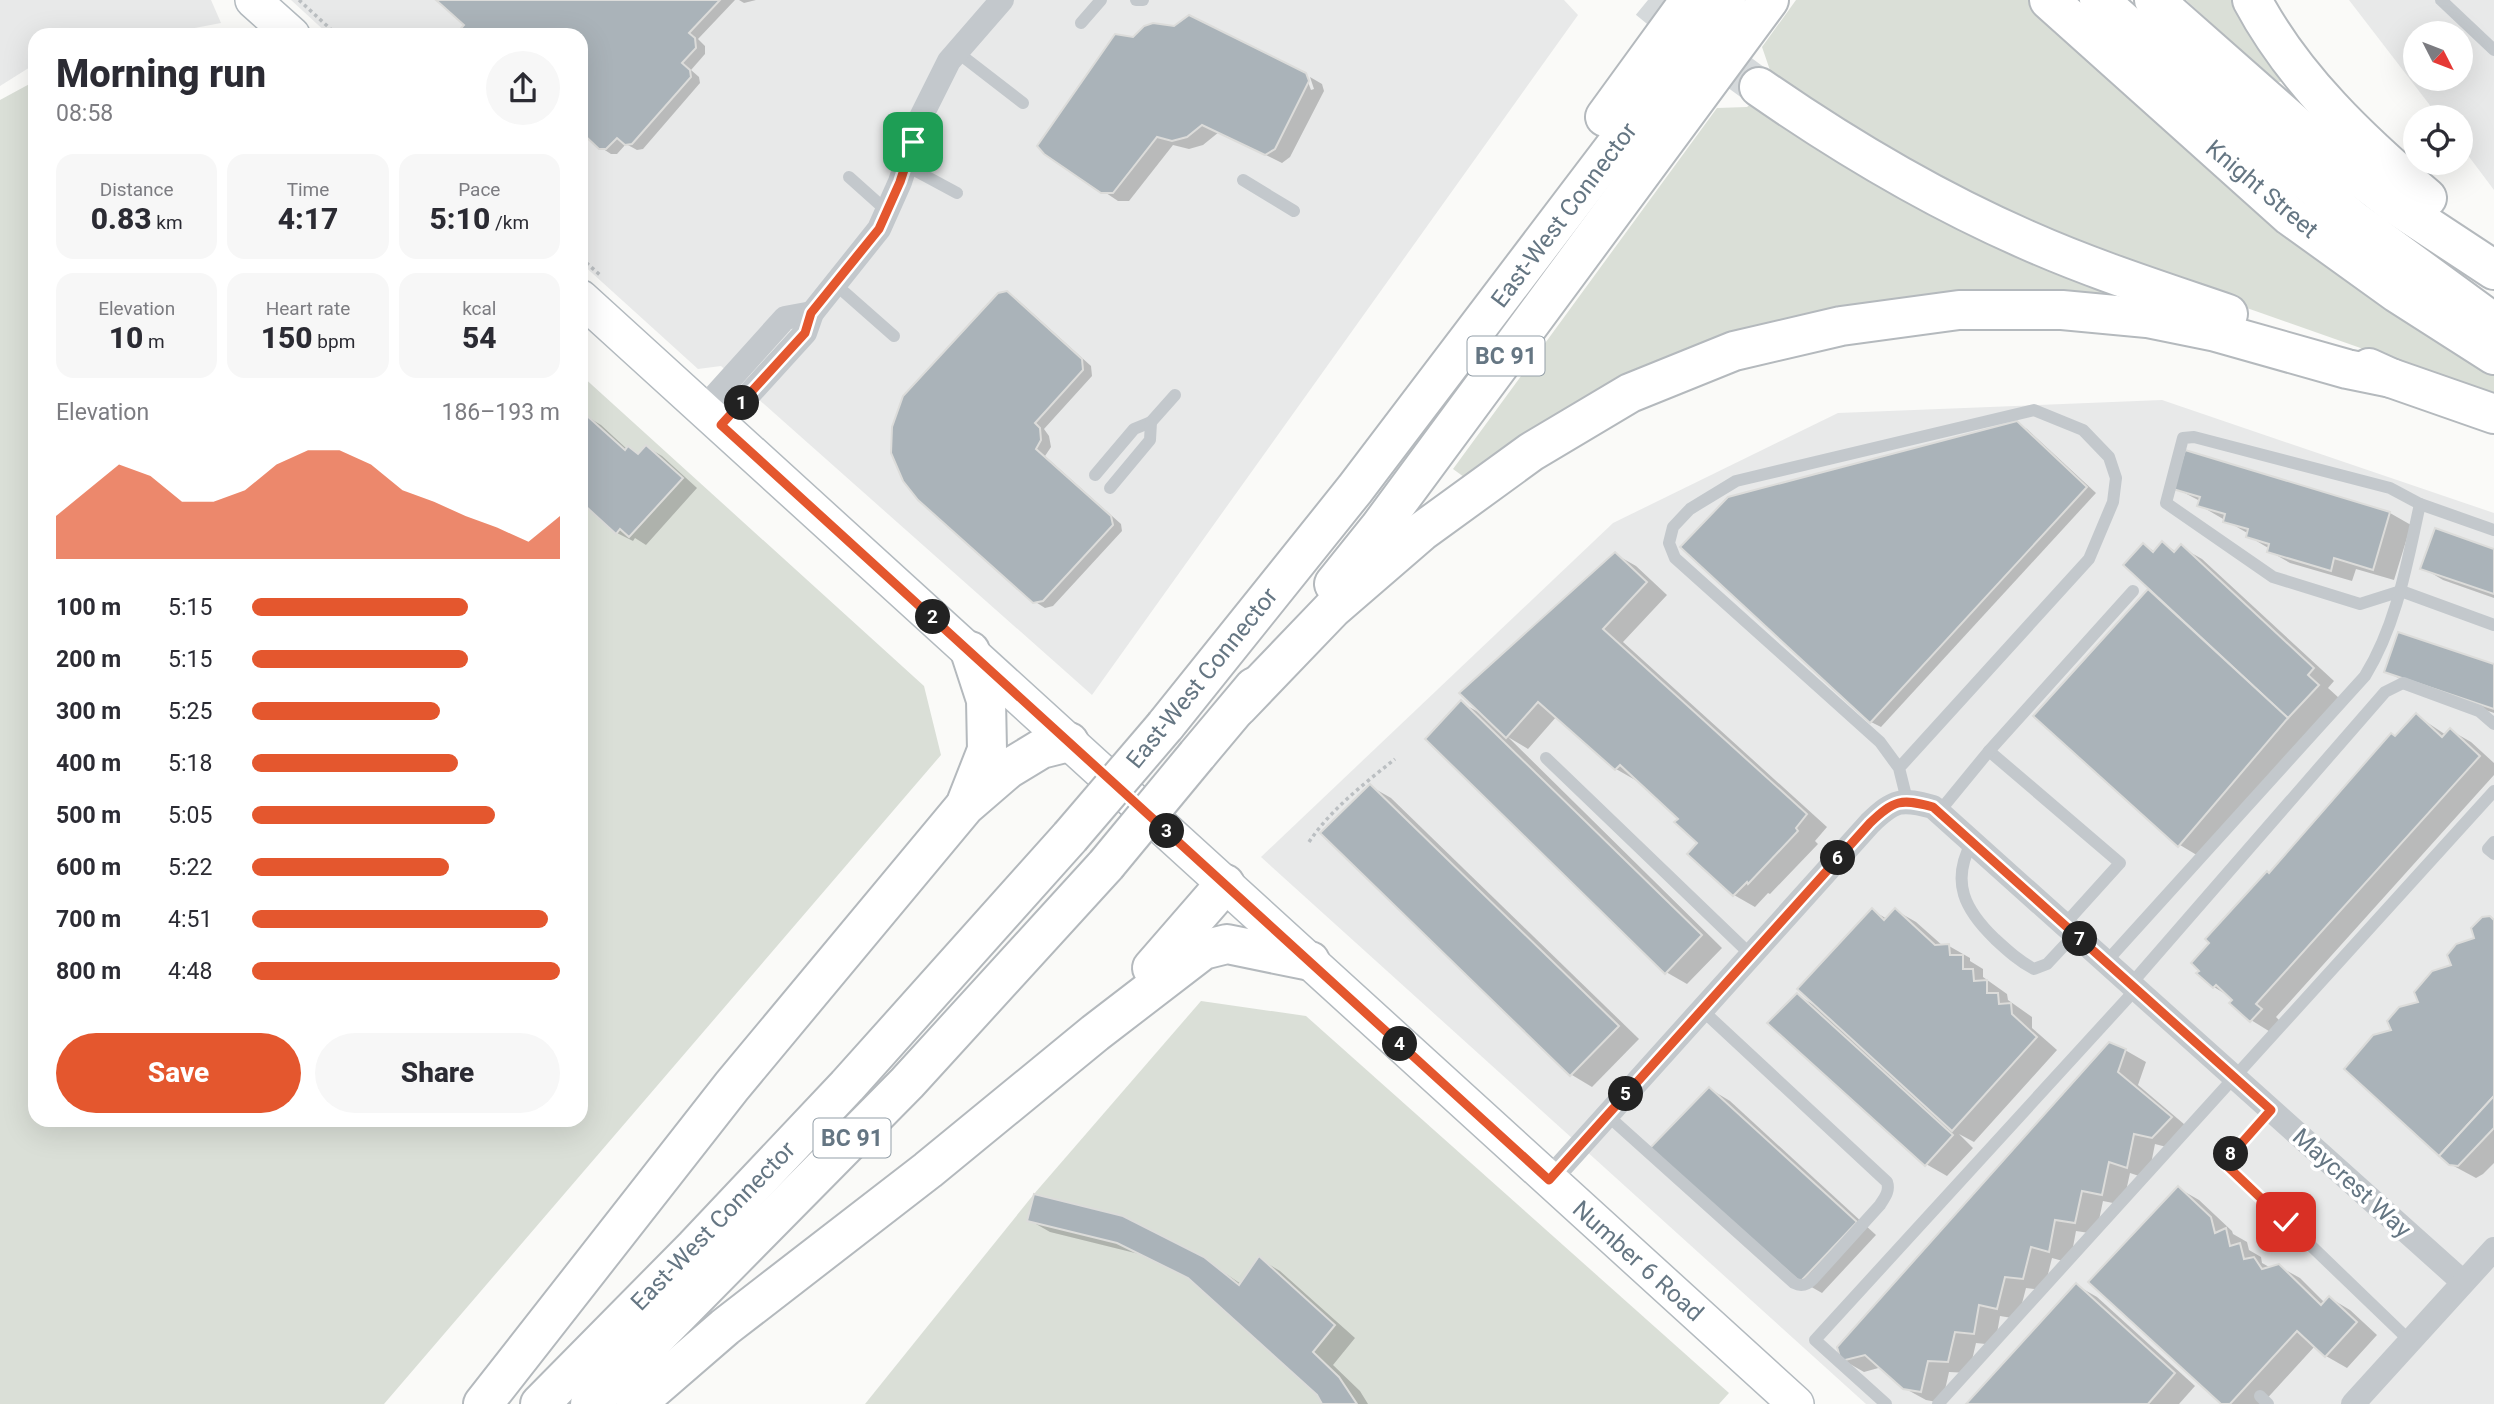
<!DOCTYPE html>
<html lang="en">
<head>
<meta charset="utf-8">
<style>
  body { margin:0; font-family:Roboto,sans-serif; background:#f7f7f7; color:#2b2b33; height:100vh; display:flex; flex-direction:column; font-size:26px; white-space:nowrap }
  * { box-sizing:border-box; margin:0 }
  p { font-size:23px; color:#7c7c81 }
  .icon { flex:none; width:38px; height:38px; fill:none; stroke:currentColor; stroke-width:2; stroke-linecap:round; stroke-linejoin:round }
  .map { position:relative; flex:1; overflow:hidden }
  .sheet { position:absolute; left:28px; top:28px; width:560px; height:1099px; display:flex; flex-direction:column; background:#fff; border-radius:21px; box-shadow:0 7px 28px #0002 }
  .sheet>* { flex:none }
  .needle { width:46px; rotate:132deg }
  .controls { position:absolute; left:2403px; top:21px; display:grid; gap:14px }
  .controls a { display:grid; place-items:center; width:70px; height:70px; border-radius:50%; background:#fff; box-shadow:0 7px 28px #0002; font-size:35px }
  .pin { position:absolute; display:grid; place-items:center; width:60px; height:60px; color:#fff; margin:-30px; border-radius:14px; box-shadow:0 4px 10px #0006 }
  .km { position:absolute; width:35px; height:35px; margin:-18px; border-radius:50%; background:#222; color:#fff; font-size:19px; line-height:35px; text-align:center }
  .round { display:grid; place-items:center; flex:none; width:74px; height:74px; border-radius:37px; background:#f7f7f7 }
  .overview { display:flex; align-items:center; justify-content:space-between; height:119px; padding:0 28px }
  h1 { font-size:38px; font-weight:800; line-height:52px }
  .stats { display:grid; grid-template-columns:repeat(3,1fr); gap:10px; height:119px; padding:7px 28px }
  .stats div { display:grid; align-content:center; border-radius:18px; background:#f7f7f7; text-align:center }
  .stats b { font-size:30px; font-weight:800 }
  .stats small { font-size:19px; font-weight:400 }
  .stats p { font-size:19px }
  .chart { height:196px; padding:14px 28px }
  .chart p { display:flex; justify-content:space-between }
  .chart svg { width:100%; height:126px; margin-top:7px; fill:#e4572e; opacity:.7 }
  .action { display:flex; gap:14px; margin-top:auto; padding:14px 28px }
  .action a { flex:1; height:80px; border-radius:42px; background:#e4572e; color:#fff; font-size:28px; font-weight:800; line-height:80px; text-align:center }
  .action a+a { background:#f7f7f7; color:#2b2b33 }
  ul { padding:0 28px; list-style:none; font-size:23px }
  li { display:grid; grid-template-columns:112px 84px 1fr; align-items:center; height:52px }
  li i { height:18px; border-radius:9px; background:#e4572e }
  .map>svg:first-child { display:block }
</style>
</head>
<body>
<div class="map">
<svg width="2494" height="1404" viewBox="0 0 2494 1404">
  <rect width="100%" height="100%" fill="#fafaf8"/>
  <g fill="#e8e9e9" fill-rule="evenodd">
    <polygon points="0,0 211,0 221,23 158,35 35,35 35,64 0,86"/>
    <polygon points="291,0 1564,0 1578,15 1092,695 721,366 698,369 581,263 581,35 329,35"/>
    <path d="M2349 0H2494V190L2461 146 2460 117H2439ZM2415 33H2460V79H2415Z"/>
    <polygon points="2162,400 2494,513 2494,1404 1866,1404 1261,857 1613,523 1838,413"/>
  </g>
  <g fill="#dadfd7">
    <polygon points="1796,0 2032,0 2454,350 2494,374 2494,395 2176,283 1927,177 1772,76 1762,47"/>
    <polygon points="2186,0 2238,0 2285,81 2279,82 2268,75"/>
    <polygon points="35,81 35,1120 581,1120 581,375 924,686 941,755 384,1404 0,1404 0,100"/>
    <polygon points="1755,100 2133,296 1903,299 1476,473 1464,477 1453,469 1717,108 1747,107"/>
    <polygon points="1201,1001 1306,1016 1729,1393 1719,1404 865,1404 1034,1194"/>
  </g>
  <g fill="#0003">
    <polygon points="438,0 735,0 698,39 705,46 705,54 691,70 699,77 700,83 643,149 637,150 626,144 617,154 611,154 600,147 581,130 581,35 457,35 466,24"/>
    <polygon points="739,0 756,0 744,3"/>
    <polygon points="1305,74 1311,90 1314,89 1310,77 1322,84 1324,91 1290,157 1282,163 1219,132 1203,145 1189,149 1173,145 1129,201 1118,201 1045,152"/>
    <polygon points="1007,293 1017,299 1091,366 1092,376 1044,429 1049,436 1051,447 1045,456 1121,524 1122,531 1053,606 1045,608 1034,601"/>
    <polygon points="586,416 601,425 627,449 640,454 647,447 662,456 697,488 646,545 635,538 633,541 617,533 581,500 581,421"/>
    <polygon points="2017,423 2027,429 2096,493 1881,727 1871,722 1682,547"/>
    <polygon points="2186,452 2390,513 2411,525 2394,580 2356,569 2352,581 2290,563 2269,551 2270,549 2248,536 2249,534 2199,505 2200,501 2175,488"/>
    <polygon points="2163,544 2177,552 2181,547 2202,559 2334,681 2328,688 2339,698 2200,857 2180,845 2036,716 2150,588 2144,545 2154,551"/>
    <polygon points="2494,551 2494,598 2443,580 2423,568"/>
    <polygon points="1615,554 1636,566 1667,595 1623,642 1827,827 1815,841 1818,844 1770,894 1768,893 1755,907 1734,895 1680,819 1637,781 1616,769 1557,716 1528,749 1508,737 1722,948 1687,984 1666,972 1462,703 1482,714"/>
    <polygon points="2494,666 2494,713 2407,683 2386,671"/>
    <polygon points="2416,715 2446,735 2450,730 2471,742 2494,763 2494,775 2276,1017 2281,1022 2272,1033 2251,1020 2235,1000 2214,987 2270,875"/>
    <polygon points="1370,786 1391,798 1639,1039 1592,1087 1572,1075 1323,833"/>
    <polygon points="1872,910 1887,919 1895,910 1916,922 1943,946 1949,946 1970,958 1970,961 1983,969 1983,977 2007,994 2008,1000 2032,1017 2032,1028 2057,1050 1974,1142 1959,1134 1973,1148 1947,1176 1926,1164 1798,995 1814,1005"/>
    <polygon points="2494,921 2494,1163 2483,1174 2476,1178 2450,1164 2393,1031"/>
    <polygon points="2125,1050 2146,1062 2138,1085 2191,1130 2174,1149 2155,1144 2148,1179 2130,1173 2123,1205 2103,1201 2096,1234 2076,1231 2070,1263 2052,1258 2044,1290 2026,1288 2018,1319 2000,1316 1995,1345 1976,1343 1969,1373 1949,1372 1942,1403 1926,1400 1904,1388 1882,1367 1864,1372 1843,1360"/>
    <polygon points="1710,1089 1730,1101 1876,1235 1822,1293 1801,1281"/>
    <polygon points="2178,1188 2199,1200 2232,1231 2233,1234 2247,1242 2249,1250 2261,1257 2262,1263 2271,1268 2278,1266 2300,1278 2325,1303 2330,1298 2350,1310 2377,1335 2347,1368 2326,1356 2315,1346 2262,1404 2224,1404"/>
    <polygon points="1029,1220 1203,1258 1241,1284 1260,1259 1280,1271 1355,1338 1333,1365 1360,1391 1368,1404 1324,1404 1318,1394 1194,1281 1139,1254 1050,1232"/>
    <polygon points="2076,1285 2097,1297 2195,1386 2179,1404 1968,1404"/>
  </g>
  <g fill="#aab3b9" stroke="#dcdcda" stroke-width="2">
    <polygon points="436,0 720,0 689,33 695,38 696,48 682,63 690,70 691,77 632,144 625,145 617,138 606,149 599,149 581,132 581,35 455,35 464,25"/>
    <polygon points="1189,15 1306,73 1309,81 1275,149 1265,155 1202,125 1187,137 1172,141 1157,137 1113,193 1101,193 1044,154 1037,146 1115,34 1133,37 1144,26 1153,23 1174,26"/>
    <polygon points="1007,291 1082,359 1083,370 1035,423 1040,428 1041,440 1036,449 1111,516 1113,525 1043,601 1033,603 918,500 903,481 891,453 892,427 903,396 998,293"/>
    <polygon points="585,414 625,450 628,446 638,454 646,445 683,478 629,537 620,529 616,534 581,502 581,418"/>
    <polygon points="2017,421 2087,487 1870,723 1680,547 1728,497"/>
    <polygon points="2185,450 2390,512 2373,570 2334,558 2331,571 2267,552 2269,544 2246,537 2248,529 2223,522 2225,514 2197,506 2200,497 2173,489"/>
    <polygon points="2435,528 2494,549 2494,594 2420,569"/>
    <polygon points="2162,541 2174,552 2181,544 2314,668 2308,675 2319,685 2288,718 2123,565 2143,543 2153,552"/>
    <polygon points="1615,552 1647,582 1603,629 1807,814 1796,828 1798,831 1748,884 1747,882 1733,896 1687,854 1697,843 1674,822 1678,819 1620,765 1615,770 1538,702 1506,738 1459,693"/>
    <polygon points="2148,589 2288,718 2178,847 2033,716"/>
    <polygon points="2398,632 2494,664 2494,709 2384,672"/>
    <polygon points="1461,700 1702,935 1665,974 1425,739"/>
    <polygon points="2416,713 2442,737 2450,728 2480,756 2256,1004 2262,1009 2250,1022 2229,1003 2232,1000 2216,985 2213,988 2196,973 2199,971 2191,963 2209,943 2205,939 2267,871 2269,873 2391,733 2395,736"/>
    <polygon points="1370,784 1619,1026 1570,1076 1320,833"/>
    <polygon points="1872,908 1884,920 1895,908 1935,945 1949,944 1950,955 1963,955 1963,969 1973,969 1974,981 1987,980 1987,993 1998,993 1999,1004 2011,1003 2012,1014 2037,1037 1952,1131 1797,989"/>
    <polygon points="2490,916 2494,920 2494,1096 2439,1156 2344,1069 2373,1035 2391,1030 2387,1021 2399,1007 2418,1002 2414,992 2432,971 2451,965 2447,955 2456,944 2474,938 2471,928 2482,917"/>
    <polygon points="1797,993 1953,1135 1925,1166 1767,1023"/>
    <polygon points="2109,1042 2126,1049 2118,1072 2172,1117 2152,1138 2134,1134 2127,1168 2109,1162 2102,1195 2082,1191 2075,1223 2055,1220 2049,1252 2031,1247 2023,1279 2005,1277 1997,1309 1979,1305 1974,1334 1955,1332 1948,1362 1928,1361 1921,1392 1903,1389 1865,1355 1841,1361 1837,1347"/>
    <polygon points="1709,1087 1857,1222 1800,1282 1649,1149"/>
    <polygon points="2494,1096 2494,1128 2458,1166 2449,1165 2439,1156"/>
    <polygon points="2178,1186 2211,1217 2215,1233 2226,1228 2230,1246 2240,1243 2244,1259 2254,1257 2262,1269 2279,1264 2321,1305 2329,1296 2357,1322 2325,1357 2297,1331 2230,1404 2221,1404 2088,1282"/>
    <polygon points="1034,1194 1123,1216 1204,1257 1239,1285 1259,1256 1335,1325 1313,1352 1339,1377 1357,1404 1322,1404 1317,1395 1188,1278 1117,1243 1027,1221"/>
    <polygon points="2076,1283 2175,1373 2148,1404 1966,1404"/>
  </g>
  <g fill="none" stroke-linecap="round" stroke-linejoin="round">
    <polyline stroke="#d5d9db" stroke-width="38" stroke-dasharray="38 19" stroke-linecap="butt" points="1648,0 1706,48 1759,87"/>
    <defs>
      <g id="secondary">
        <polyline points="253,0 292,35"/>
        <polyline points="581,298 1796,1404"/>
      </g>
      <g id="motorway">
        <polyline points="2049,0 2290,216 2397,293 2494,355"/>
        <polyline points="2099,0 2211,100 2352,219 2494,323"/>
        <polyline points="2154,0 2316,143 2397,206 2494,270"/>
        <path d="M2252 0C2294 79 2360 141 2427 198"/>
        <path d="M1759 87C1844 146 1933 199 2027 240 2092 269 2161 291 2228 314"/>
        <polyline points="1605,117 1690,0"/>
        <polyline points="2369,368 2391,378 2494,414"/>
        <polyline points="1334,584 1379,528 1769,0"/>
        <polyline points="1238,707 1333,608 1421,532 1531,452 1630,393 1734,351 1841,326 1959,310 2062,310 2147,318 2216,332 2347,369 2391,378"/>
        <polyline points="1165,726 1355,489 1726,0"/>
        <polyline points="1197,755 1254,687"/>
        <polyline points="967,801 987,750 986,700 970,651"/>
        <polyline points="1152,968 1225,884"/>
        <polyline points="483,1404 732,1086 965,806 1008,769 1041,749 1069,742"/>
        <polyline points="540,1404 695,1247 847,1086 1070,837"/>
        <polyline points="590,1404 907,1083 1106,865"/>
        <polyline points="636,1404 725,1327 928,1170 1095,1033 1203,950 1227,944 1310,961"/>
      </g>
    </defs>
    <use href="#secondary" stroke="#b3babf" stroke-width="38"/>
    <use href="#motorway" stroke="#b4b9bd" stroke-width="42"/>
    <g stroke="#bbbfc2" stroke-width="3.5" stroke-dasharray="3.5 3.5" stroke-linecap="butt">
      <polyline points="299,0 337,35"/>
      <polyline points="581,258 600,275"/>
      <path d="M1309 842C1331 809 1365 783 1395 759"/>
    </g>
    <g stroke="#c3c8cc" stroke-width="12">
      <polyline points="1136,0 1143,0"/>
      <polyline points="2441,0 2494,50"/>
      <polyline points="1081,23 1101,0"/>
      <polyline points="957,52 1023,103"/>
      <polyline points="893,124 913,142"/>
      <polyline points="905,165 957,193"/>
      <polyline points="849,177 887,211"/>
      <polyline points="1243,180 1294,211"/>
      <polyline points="835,284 894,336"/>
      <polyline points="1095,475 1134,429 1151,422"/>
      <polyline points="1110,488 1150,440 1151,422 1175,395"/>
      <polyline points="2420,504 2390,488 2194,437 2183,438 2166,503 2273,577 2360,604 2401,591 2494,625"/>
      <polyline points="1989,751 2120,863 2064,925"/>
      <polyline points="1546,758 1750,954"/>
      <polyline points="1899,768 2089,559 2113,502 2116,478 2109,457 2083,430 2034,410 1736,481 1690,509 1673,527 1669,543 1675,558 1880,742 1899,768 1907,800"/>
      <polyline points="1939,812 1989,751 2133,591"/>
      <path d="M1972 842C1950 882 1965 910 1995 939 2008 951 2019 961 2034 969L2047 964 2075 934"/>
      <polyline points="2494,842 2488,849 2494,854"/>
      <path d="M2106 962 2365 676C2397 624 2407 563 2420 504L2494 530"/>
      <polyline points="2131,984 2385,692 2403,683 2479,711 2494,724"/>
      <polyline points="2271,1110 2224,1162 2410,1341"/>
      <path d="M1607 1115 1794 1283C1802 1287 1807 1285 1813 1279L1880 1205C1885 1197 1890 1191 1887 1182L1702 1010"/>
      <polyline points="2260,1396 2268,1404"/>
      <polyline points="1886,1404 1815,1340 2136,989"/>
      <polyline points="1938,1404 2494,791"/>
    </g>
    <g stroke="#c3c8cc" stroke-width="24">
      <polyline points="703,409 785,318 812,313"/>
      <polyline points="721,425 805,333 812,313 879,229 900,182 921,117 949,61 1002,0"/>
      <path d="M1549 1180 1870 823C1894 800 1901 798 1933 807L2463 1282"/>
      <polyline points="2353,1404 2494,1249"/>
    </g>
    <use href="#secondary" stroke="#fff" stroke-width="35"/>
    <use href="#motorway" stroke="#fff" stroke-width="38"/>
    <defs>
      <g id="motorway-bridge">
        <polyline points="1070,837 1165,726"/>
        <polyline points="1106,865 1197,755"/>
      </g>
    </defs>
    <use href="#motorway-bridge" stroke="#b4b9bd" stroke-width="42" stroke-linecap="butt"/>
    <use href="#motorway-bridge" stroke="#fff" stroke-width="38"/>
  </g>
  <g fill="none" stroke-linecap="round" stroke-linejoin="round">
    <defs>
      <path id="route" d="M913 142 900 182 879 229 811 313 805 333 721 425 1549 1180 1870 823C1894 800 1901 798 1933 807L2271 1110 2224 1163 2286 1222"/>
    </defs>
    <use href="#route" stroke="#fff" stroke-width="14"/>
    <use href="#route" stroke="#e4572e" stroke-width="9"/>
  </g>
  <g text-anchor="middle" stroke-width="7" stroke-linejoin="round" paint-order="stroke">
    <g fill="#fff" stroke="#939fa8" stroke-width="2">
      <rect x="1467.5" y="336.5" width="77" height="39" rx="5"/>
      <rect x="813.5" y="1118.5" width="77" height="39" rx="5"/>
    </g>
    <g font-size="23" font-weight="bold" fill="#657683">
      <text x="1506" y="364">BC 91</text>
      <text x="852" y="1146">BC 91</text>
    </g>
    <g font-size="24" fill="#657683" stroke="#fff">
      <text transform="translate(2262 189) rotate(40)" y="8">Knight Street</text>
      <text transform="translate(1564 215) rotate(-53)" y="8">East-West Connector</text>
      <text transform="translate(1202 678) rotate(-51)" y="8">East-West Connector</text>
      <text transform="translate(2352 1183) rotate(42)" y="8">Maycrest Way</text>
      <text transform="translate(713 1226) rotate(-46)" y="8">East-West Connector</text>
      <text transform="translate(1638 1261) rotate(42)" y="8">Number 6 Road</text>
    </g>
  </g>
</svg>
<div class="controls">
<a><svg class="needle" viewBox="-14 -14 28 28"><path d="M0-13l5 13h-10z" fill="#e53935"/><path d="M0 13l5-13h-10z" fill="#7c7c81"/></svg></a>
<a><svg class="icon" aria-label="locate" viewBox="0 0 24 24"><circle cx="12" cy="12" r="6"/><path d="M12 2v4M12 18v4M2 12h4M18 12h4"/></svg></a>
</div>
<div class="pin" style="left:913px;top:142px;background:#1e9e55"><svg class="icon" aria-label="arrive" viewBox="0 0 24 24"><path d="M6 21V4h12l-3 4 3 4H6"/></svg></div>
<div class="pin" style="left:2286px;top:1222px;background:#d93025"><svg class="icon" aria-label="check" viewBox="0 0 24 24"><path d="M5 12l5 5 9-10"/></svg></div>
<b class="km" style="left:742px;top:403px">1</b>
<b class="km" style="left:933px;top:617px">2</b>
<b class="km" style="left:1167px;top:831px">3</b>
<b class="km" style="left:1400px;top:1044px">4</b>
<b class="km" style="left:1626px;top:1094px">5</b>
<b class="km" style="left:1838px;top:858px">6</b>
<b class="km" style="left:2080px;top:939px">7</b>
<b class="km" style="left:2231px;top:1154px">8</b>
<section class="sheet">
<div class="overview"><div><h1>Morning run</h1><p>08:58</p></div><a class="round"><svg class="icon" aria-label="share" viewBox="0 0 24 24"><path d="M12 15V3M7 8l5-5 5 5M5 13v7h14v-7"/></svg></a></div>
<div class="stats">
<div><p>Distance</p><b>0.83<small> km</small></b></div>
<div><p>Time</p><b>4:17</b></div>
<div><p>Pace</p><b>5:10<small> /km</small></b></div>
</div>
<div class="stats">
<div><p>Elevation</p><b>10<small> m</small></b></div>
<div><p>Heart rate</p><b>150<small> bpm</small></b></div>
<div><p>kcal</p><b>54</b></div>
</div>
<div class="chart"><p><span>Elevation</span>186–193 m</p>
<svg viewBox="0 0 160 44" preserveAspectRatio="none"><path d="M0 44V29L10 20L20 11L30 15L40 24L50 24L60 20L70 11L80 6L90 6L100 11L110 20L120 24L130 29L140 33L150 38L160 29V44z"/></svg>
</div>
<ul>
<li><b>100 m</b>5:15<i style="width:70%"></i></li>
<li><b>200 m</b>5:15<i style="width:70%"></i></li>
<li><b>300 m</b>5:25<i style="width:61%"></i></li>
<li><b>400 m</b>5:18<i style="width:67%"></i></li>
<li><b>500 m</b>5:05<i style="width:79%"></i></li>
<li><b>600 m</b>5:22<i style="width:64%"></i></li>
<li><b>700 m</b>4:51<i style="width:96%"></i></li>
<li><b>800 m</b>4:48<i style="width:100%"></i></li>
</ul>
<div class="action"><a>Save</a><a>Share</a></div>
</section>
</div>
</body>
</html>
